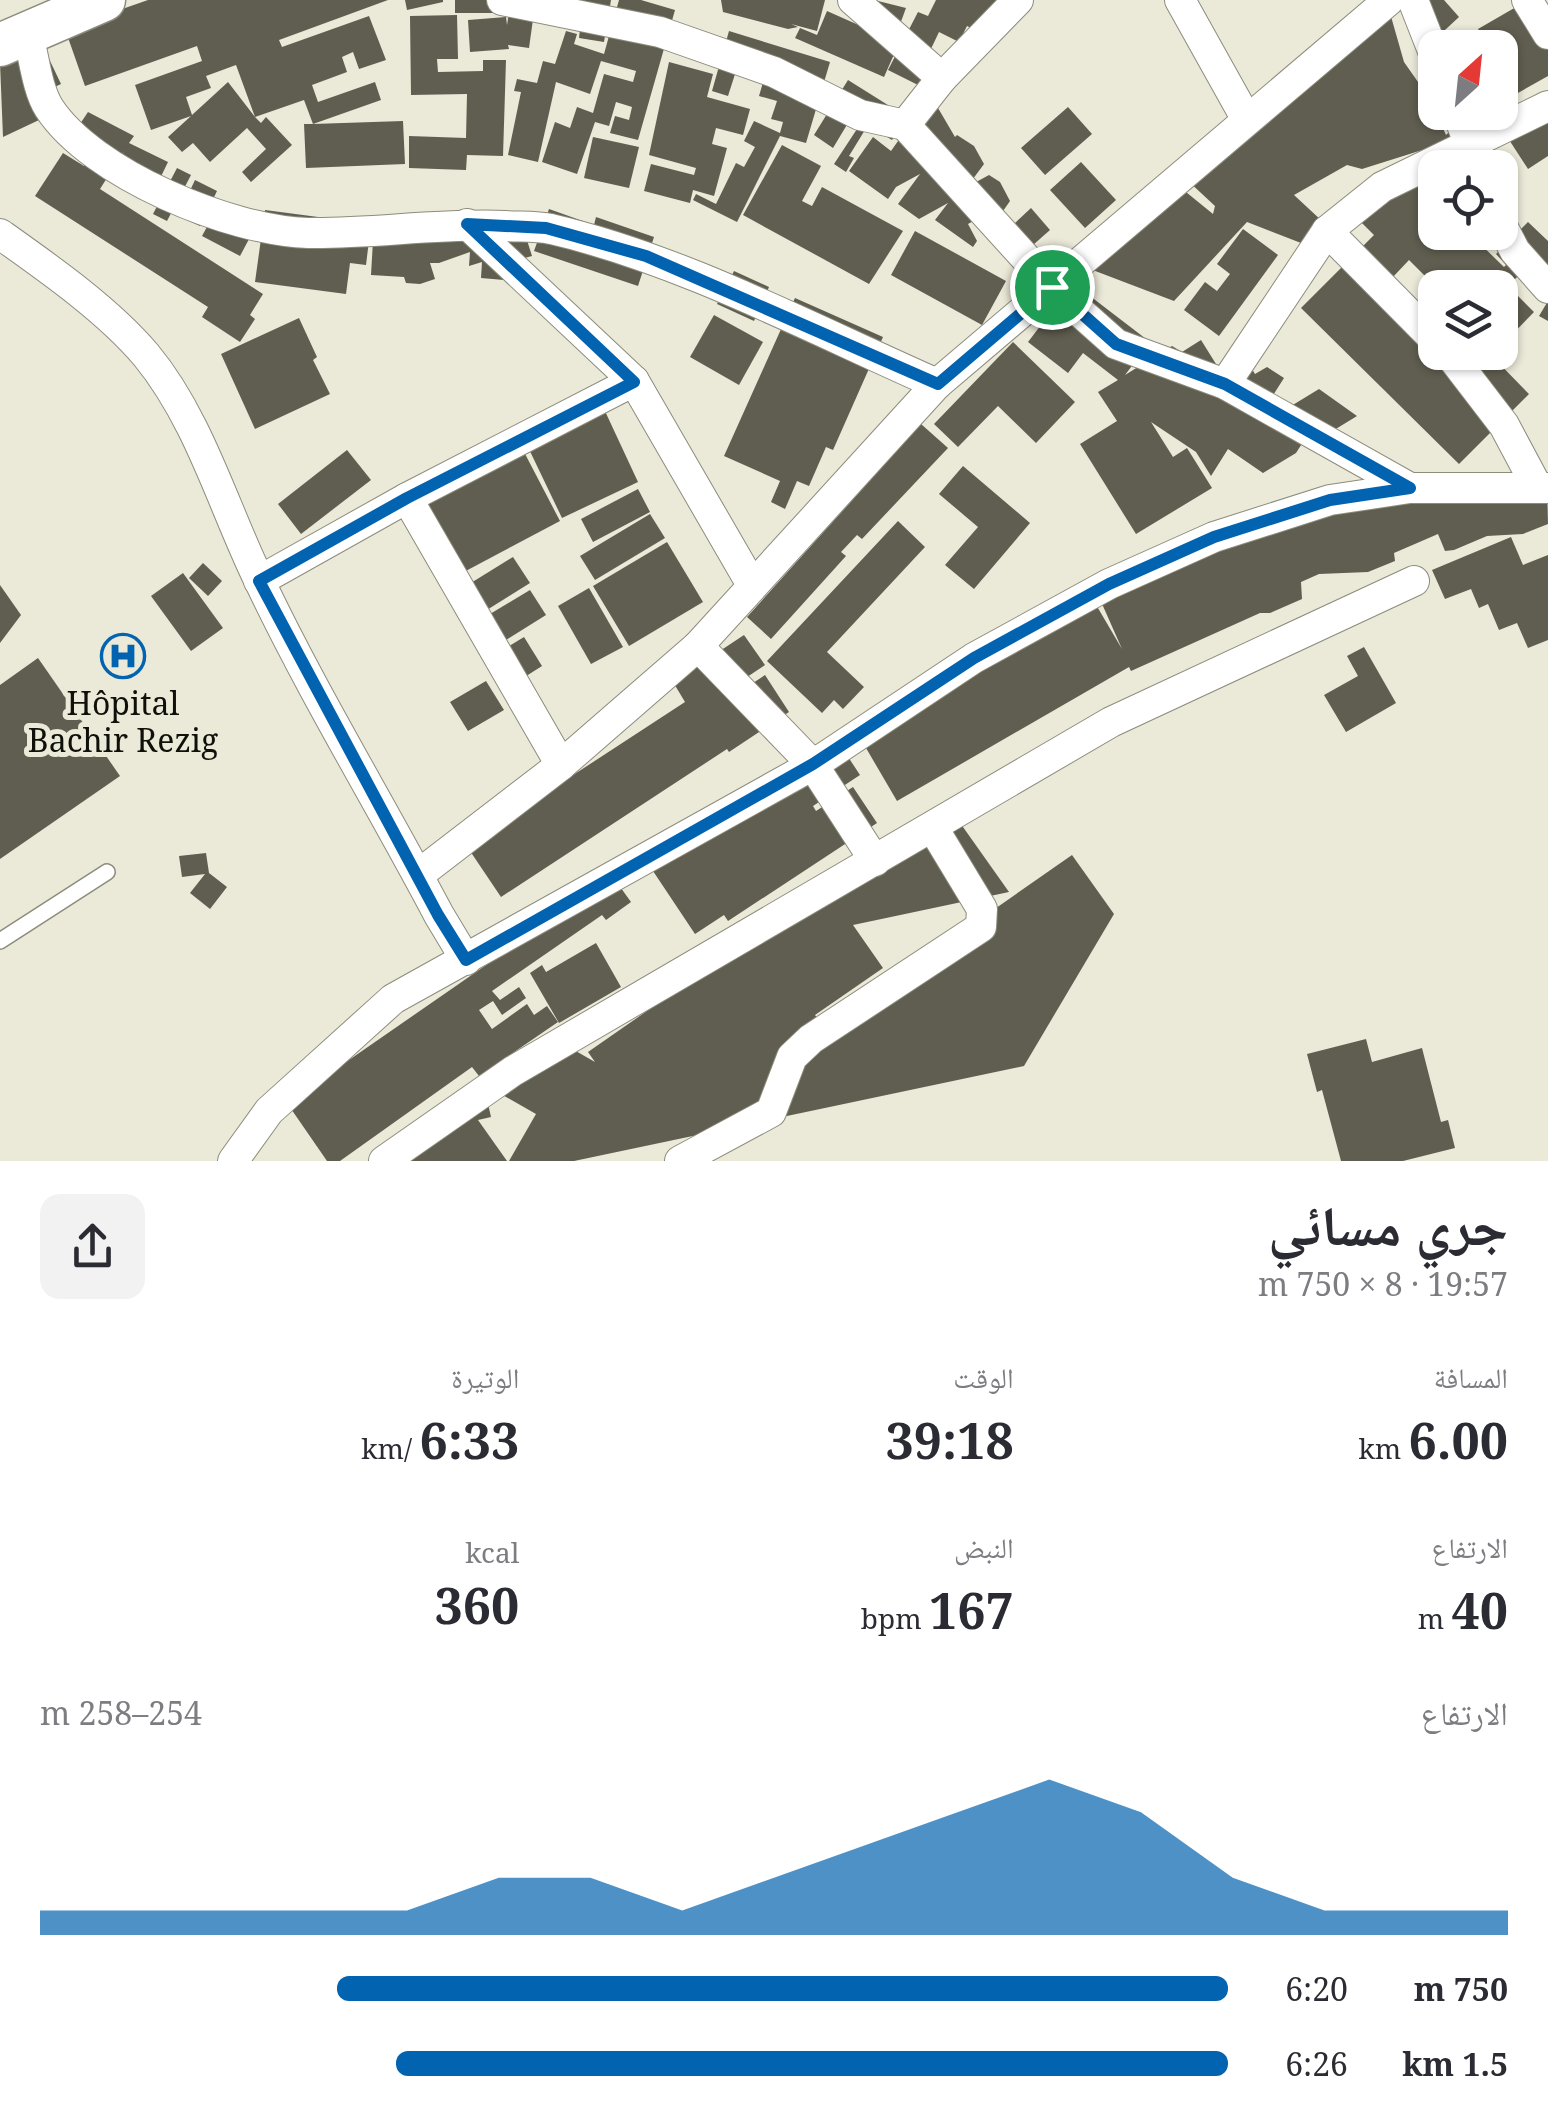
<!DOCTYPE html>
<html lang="ar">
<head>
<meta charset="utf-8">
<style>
  body { margin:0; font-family:"Noto Serif","Noto Naskh Arabic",serif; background:#f2f2f3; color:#2b2b33; direction:rtl; height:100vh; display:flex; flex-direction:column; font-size:38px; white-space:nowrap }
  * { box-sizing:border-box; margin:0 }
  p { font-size:32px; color:#7c7c81 }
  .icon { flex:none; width:55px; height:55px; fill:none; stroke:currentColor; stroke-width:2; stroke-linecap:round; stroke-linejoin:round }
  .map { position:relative; height:1161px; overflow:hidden; direction:ltr }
  .sheet { display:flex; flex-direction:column; background:#fff; flex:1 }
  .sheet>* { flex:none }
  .needle { width:65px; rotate:27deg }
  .tools { position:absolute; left:1418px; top:30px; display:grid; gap:20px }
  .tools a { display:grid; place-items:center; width:100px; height:100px; border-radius:20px; background:#fff; box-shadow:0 2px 8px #0004; font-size:50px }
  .pin { position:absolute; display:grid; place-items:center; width:85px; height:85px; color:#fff; margin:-42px; border:5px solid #fff; border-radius:50%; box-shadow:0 2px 10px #0007 }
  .round { display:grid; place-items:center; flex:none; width:105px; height:105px; border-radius:20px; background:#f2f2f3 }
  .summary { display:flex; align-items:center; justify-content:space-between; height:170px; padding:0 40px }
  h1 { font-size:55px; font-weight:700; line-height:75px }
  .metrics { display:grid; grid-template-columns:repeat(3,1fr); gap:15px; height:170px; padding:10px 40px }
  .metrics div { display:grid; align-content:center }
  .metrics b { font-size:50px; font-weight:700 }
  .metrics small { font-size:28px; font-weight:400 }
  .metrics p { font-size:28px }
  .chart { height:280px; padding:20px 40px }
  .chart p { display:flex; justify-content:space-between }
  .chart svg { width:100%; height:180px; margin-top:10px; fill:#0263b0; opacity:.7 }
  ul { padding:0 40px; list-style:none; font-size:32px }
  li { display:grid; grid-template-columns:160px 120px 1fr; align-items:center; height:75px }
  li i { height:25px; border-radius:12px; background:#0263b0 }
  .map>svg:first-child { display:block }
</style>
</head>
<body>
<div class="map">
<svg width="1548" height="1161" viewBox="0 0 1548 1161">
  <rect width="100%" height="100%" fill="#ebe9d8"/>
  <g fill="#605e50" fill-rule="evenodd">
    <path d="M148 0H388L279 40 282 47 369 16 386 60 359 69 353 52 342 57 347 72 312 85 318 102 375 82 381 100 313 124 403 121 405 164 306 168 304 124H313L304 100 255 117 261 123 266 117 292 145 251 182 242 172 266 149 247 128 210 162 193 143 182 152 168 137 191 116 151 130 135 85 202 61 197 46 85 86 65 29ZM236 65 255 117 228 82 192 115 186 97 211 88 206 76Z"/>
    <polygon points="405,0 443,0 443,2 407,10"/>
    <rect x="455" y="0" width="51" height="13"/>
    <polygon points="511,0 611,0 604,42 579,38 581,20 534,12 529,48 508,45 509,49 470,52 468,20 506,17 507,25"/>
    <polygon points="619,0 641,0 675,10 638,140 610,133 615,116 629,120 632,107 616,102 609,126 595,122 577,174 542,162 555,122 570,128 577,107 593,113 604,74 633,82 636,71 601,61 590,94 556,82 538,162 508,155 521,92 514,91 517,79 537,83 543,61 555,64 566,31 577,34 574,44 604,54"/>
    <polygon points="721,0 825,0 817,31 791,24 798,27 788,29 723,12"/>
    <polygon points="874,0 906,8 899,27"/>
    <polygon points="936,0 1002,0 984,35 967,26 959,42 939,32 929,53 920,86 888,70 918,12 928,16"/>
    <polygon points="1399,0 1444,0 1459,17 1431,43 1395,4"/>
    <polygon points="1528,0 1548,30 1548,76 1500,103 1500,48 1488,48 1478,29"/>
    <polygon points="827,11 899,43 884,77 795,38 800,28 817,35"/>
    <polygon points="1390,13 1404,62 1430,99 1446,135 1461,120 1492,150 1474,168 1435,168 1435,232 1468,232 1504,267 1506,265 1496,254 1528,222 1548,241 1548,267 1518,276 1508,286 1534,312 1500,347 1500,288 1437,288 1409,260 1392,278 1416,333 1435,314 1435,352 1488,352 1529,394 1459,464 1301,308 1374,235 1360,221 1435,146 1362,169 1347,165 1294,195 1322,221 1301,243 1247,222 1174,301 1090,269 1181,188 1213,214 1215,206 1186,179"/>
    <polygon points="457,15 458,59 437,59 438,72 483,71 483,60 506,60 503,156 467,155 466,170 409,168 409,136 466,138 467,94 411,95 410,16"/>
    <polygon points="729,31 830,62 806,143 780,136 737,222 693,200 696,194 716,204 736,163 744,167 755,147 744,141 754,121 780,133 783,122 771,119 777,101 759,96 764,79 736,71 728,96 712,91"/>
    <polygon points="42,44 61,84 46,91 56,112 3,137 0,63"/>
    <polygon points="669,62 713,74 707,97 750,109 743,135 716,128 712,144 727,148 714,196 693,190 690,203 644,191 651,164 694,175 696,168 649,155"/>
    <polygon points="848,80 907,117 892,140 868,125 849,156 854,158 846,172 834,164 857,129 848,123 833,148 814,135"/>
    <polygon points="1548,104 1548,156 1528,169 1504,132"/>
    <polygon points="1068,107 1092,134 1045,175 1021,148"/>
    <polygon points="938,108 955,137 957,135 974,146 984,164 967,187 989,175 1000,182 1010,201 994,224 982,216 968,224 977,241 973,247 935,220 948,203 919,219 898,204 920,174 896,187 888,199 849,171 873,137 891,151 910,124"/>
    <polygon points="88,112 134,136 129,143 168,162 151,197 111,177 124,151 100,189 263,294 250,315 255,319 240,342 202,317 208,307 35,196 63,153 84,166 91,153 70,139"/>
    <polygon points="593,137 639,147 629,188 584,178"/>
    <polygon points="782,145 821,166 802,201 812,206 822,187 903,231 869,284 743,215"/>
    <polygon points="1081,162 1116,200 1085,228 1050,190"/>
    <polygon points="177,168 191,175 167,221 153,214"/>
    <polygon points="195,180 217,191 200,226 178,216"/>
    <polygon points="220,203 257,224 240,256 202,236"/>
    <polygon points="1031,208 1050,230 1033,245 1014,224"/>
    <polygon points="549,209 594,225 596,217 654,237 638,286 534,251"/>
    <polygon points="265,210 371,224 366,265 350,263 346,294 255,282"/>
    <polygon points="374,223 525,234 532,256 521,259 520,274 504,280 481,278 482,262 469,266 470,252 439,263 430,263 435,279 420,284 406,283 404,277 371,275"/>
    <polygon points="1243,229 1278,255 1219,336 1184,310 1205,282 1217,291 1230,274 1217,264"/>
    <polygon points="915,231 1006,281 982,325 891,275"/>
    <polygon points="734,271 769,287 754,321 717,304"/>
    <polygon points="1073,283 1150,342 1125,375 1172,346 1182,352 1201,340 1221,372 1245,358 1255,374 1267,367 1284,378 1270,400 1278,414 1319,389 1357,416 1308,446 1303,442 1296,453 1263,473 1228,449 1211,476 1196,452 1151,422 1173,457 1187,448 1212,488 1136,534 1080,444 1117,421 1098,392 1118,380 1083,353 1068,373 1028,342"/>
    <polygon points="795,298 883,337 833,450 826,447 809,486 797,481 785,509 771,502 780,481 724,456"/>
    <polygon points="1548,301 1548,321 1539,316"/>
    <polygon points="714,315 763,342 739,385 690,357"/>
    <polygon points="299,318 317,357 313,360 330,394 255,429 221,354"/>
    <polygon points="1013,342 1075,402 1036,443 998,406 958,447 934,424"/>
    <polygon points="604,409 638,482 562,518 527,445"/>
    <polygon points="921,424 948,448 862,539 857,535 841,552 846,556 771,639 747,617"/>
    <polygon points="347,450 371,480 301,534 278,504"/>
    <polygon points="523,450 560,521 462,573 425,501"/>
    <polygon points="963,466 1030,523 974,589 945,565 978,527 939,494"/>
    <polygon points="1547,482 1548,524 1523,534 1487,536 1454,550 1445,551 1438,534 1394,553 1395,561 1368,572 1319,574 1301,582 1302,599 1270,613 1260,613 1131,671 1129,667 897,801 859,736 1095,603 1122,649 1099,597 1340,496"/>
    <polygon points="638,489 650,512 593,542 581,519"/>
    <polygon points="650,514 665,538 595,580 580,556"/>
    <polygon points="898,521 925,547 827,652 864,687 843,709 834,700 822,713 767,661"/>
    <polygon points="1511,537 1523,565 1548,555 1548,640 1528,648 1517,623 1499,630 1488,604 1479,608 1471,589 1445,599 1432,570"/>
    <polygon points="667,542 703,602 629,646 593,586"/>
    <polygon points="513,557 530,583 482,613 466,586"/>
    <polygon points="203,563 222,581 208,596 189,578"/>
    <polygon points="183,573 223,628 191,651 151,596"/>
    <polygon points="0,585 21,615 0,643"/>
    <polygon points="589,588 623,647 591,664 558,606"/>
    <polygon points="530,590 546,615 501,643 485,617"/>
    <polygon points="744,635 765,665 741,681 750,685 765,675 789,712 729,752 727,749 501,897 466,845 685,702 673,682"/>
    <polygon points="524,637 542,666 520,680 501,651"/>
    <polygon points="1364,647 1396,703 1346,732 1324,695 1358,676 1347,656"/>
    <polygon points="38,658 120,776 0,859 0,685"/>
    <polygon points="486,681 504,710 468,731 450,702"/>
    <polygon points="835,737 860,775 813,806 816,811 853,787 877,823 728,921 724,915 695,934 647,862"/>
    <polygon points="946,803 1009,892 853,925 883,968 815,1015 824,1028 1072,855 1114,914 1024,1066 574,1161 509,1161 536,1114 492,1089 560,1042 595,1062 588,1052"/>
    <polygon points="206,853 209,873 227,887 210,909 190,893 205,874 182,877 179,856"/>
    <polygon points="613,877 631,902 606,920 602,915 492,991 500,1000 519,987 526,998 502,1015 493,1001 479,1010 492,1029 527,1004 534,1015 547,1006 558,1022 479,1076 472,1067 340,1161 327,1161 287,1103"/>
    <polygon points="596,943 621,987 559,1023 530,973 542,965 546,972"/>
    <polygon points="1366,1039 1372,1062 1422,1048 1441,1122 1448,1120 1455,1148 1403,1161 1341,1161 1322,1090 1317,1092 1307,1054"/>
    <polygon points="484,1086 491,1117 478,1120 507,1161 376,1161"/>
  </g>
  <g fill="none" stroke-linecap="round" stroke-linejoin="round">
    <defs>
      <polyline id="lane" points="0,941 107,872"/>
      <g id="street">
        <polyline points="502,0 660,32 774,72 860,115 905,125 942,78 1018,0"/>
        <polyline points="853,0 942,78"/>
        <polyline points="1180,0 1247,120"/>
        <polyline points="1413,0 1435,56"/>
        <polyline points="1527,0 1548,34"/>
        <path d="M28 35C34 57 37 89 49 108 92 174 231 231 308 233 374 234 439 223 505 226 520 227 536 226 551 229 681 259 814 330 937 384"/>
        <polyline points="1457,112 1479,168"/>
        <polyline points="905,125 1052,287 1116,344 1225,384 1410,488"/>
        <polyline points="1500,222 1515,251 1548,288"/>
        <polyline points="467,224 634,381 752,585"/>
        <polyline points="1327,231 1435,340"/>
        <path d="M0 234C48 268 108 310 146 355 199 419 223 506 259 580 313 694 380 803 439 915L466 960"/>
        <polyline points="1448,352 1504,425 1537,487"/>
        <polyline points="1225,384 1327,231 1382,187 1548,106"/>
        <polyline points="407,498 561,765"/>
        <polyline points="259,581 407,498 634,381"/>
        <polyline points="698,646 813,765 875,861"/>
        <polyline points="418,875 561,765 698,646 937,384 1389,0"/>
        <polyline points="233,1161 269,1111 393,999 813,765 974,658 1109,584 1214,537 1330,500 1410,488 1548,488"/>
        <polyline points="384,1161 513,1071 1111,722 1414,581"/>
        <polyline points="680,1161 771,1112 792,1057 811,1039 981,927 982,909 933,828"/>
      </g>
      <polyline id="secondary" points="0,45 104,0"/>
    </defs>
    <use href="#lane" stroke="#8d8c7c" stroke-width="18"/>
    <use href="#street" stroke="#8d8c7c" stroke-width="32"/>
    <use href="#secondary" stroke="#8d8c7c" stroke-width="45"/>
    <use href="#lane" stroke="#fff" stroke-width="15"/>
    <use href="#street" stroke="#fff" stroke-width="30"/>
    <use href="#secondary" stroke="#fff" stroke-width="42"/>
  </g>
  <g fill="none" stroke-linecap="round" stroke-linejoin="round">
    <defs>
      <polygon id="route" points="467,224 546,228 646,256 938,384 1052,287 1116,344 1225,384 1410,488 1330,500 1214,537 1109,584 974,658 813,764 466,960 438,915 259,581 407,498 634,382"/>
    </defs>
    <use href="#route" stroke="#fff" stroke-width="20"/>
    <use href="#route" stroke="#0263b0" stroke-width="12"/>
  </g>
  <defs>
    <symbol id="hospital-ring" viewBox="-11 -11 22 22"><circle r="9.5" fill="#ebe9d8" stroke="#0263b0" stroke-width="1.5"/><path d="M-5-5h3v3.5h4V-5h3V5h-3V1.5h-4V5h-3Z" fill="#0263b0"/></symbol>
  </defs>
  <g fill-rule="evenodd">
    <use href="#hospital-ring" x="98" y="631" width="50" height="50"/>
  </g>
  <g text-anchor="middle" stroke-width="10" stroke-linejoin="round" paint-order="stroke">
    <g font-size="32" fill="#10100a" stroke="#ebe9d8">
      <text x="123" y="715">Hôpital<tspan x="123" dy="37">Bachir Rezig</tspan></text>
    </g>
  </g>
</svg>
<div class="tools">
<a><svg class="needle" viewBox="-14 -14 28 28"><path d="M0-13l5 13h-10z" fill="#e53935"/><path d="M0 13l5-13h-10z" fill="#7c7c81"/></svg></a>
<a><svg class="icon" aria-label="locate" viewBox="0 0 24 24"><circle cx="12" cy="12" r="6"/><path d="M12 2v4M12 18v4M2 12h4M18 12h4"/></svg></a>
<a><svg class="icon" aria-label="layers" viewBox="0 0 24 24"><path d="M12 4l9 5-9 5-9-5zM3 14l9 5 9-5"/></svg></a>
</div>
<div class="pin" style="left:1052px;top:287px;background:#1e9e55"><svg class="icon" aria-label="arrive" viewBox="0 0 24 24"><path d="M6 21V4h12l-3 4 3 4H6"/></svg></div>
</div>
<section class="sheet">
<div class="summary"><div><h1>جري مسائي</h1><p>19:57 · 8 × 750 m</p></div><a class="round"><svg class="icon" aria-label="share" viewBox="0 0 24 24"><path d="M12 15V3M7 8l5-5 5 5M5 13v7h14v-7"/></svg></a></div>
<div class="metrics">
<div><p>المسافة</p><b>6.00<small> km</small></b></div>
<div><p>الوقت</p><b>39:18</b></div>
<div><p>الوتيرة</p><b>6:33<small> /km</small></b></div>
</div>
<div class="metrics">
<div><p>الارتفاع</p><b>40<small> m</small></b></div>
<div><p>النبض</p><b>167<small> bpm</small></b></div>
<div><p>kcal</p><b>360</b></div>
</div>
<div class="chart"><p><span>الارتفاع</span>254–258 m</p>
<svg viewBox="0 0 160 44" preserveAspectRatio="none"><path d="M0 44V38L10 38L20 38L30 38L40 38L50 30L60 30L70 38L80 30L90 22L100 14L110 6L120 14L130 30L140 38L150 38L160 38V44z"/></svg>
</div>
<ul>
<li><b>750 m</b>6:20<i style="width:75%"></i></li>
<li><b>1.5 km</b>6:26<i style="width:70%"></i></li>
</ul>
</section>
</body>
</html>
